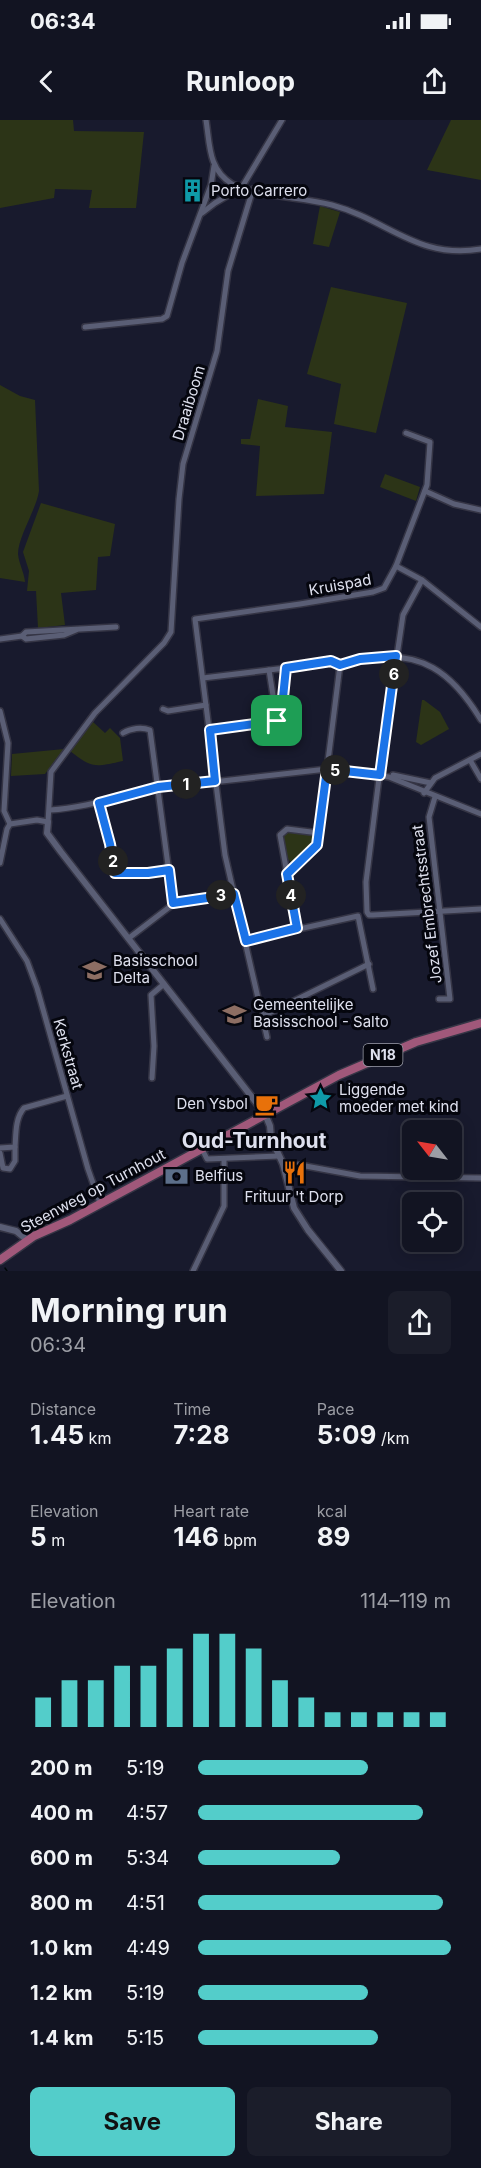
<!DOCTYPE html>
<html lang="en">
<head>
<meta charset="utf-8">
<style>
  body { margin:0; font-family:Inter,sans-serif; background:#1b1d2a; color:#f1f3f6; height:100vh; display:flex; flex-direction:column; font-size:22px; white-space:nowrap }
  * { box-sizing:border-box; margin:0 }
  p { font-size:20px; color:#9c9ea5 }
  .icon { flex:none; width:33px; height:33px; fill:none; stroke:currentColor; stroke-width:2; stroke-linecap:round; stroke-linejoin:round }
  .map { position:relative; height:1151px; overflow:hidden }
  .sheet { display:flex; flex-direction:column; background:#121422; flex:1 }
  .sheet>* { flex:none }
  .needle { width:39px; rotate:301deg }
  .buttons { position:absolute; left:402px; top:1000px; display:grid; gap:12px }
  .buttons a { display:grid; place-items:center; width:60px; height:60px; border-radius:9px; background:#121422; box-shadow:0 3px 15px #0003,0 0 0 2px #313340; font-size:30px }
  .pin { position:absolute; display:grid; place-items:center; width:51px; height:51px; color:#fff; margin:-26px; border-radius:12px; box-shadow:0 3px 9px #0006 }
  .km { position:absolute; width:30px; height:30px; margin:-15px; border-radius:50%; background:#222; color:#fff; font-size:16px; line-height:30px; text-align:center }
  .round { display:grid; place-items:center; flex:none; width:63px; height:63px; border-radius:9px; background:#1b1d2a }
  .headline { display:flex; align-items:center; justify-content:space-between; height:102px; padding:0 30px }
  h1 { font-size:33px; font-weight:700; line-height:45px }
  .figures { display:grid; grid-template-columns:repeat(3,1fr); gap:9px; height:102px; padding:6px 30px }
  .figures div { display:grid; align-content:center }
  .figures b { font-size:26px; font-weight:700 }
  .figures small { font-size:16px; font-weight:400 }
  .figures p { font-size:16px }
  .chart { height:168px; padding:12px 30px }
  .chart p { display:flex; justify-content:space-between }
  .chart svg { width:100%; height:108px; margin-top:6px; stroke:#53cdca; stroke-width:6 }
  .primary-button { display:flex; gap:12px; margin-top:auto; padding:12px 30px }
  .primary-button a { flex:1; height:69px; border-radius:9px; background:#53cdca; color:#111; font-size:24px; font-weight:700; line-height:69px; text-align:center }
  .primary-button a+a { background:#1b1d2a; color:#f1f3f6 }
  ul { padding:0 30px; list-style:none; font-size:20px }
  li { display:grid; grid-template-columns:96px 72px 1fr; align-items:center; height:45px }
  li i { height:15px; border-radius:8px; background:#53cdca }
  .status { display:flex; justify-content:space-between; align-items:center; height:42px; padding:0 30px; background:#121422; direction:ltr }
  .status svg { height:16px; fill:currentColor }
  header { display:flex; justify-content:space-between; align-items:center; height:78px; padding:0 30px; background:#121422; font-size:27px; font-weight:700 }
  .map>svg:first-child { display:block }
</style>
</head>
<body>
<div class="status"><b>06:34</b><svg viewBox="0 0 49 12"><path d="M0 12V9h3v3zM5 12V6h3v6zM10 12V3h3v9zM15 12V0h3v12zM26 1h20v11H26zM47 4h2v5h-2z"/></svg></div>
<header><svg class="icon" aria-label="back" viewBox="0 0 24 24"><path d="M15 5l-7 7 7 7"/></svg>Runloop<svg class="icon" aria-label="share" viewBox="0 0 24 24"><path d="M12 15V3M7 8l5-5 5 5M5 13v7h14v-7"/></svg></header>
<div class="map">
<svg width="481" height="1151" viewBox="0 0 481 1151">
  <rect width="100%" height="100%" fill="#181a2d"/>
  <g fill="#2c3417">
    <polygon points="0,0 73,0 74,11 144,12 136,88 89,88 92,70 55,69 54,78 0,88"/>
    <polygon points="451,0 481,0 481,60 427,50"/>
    <polygon points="320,86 340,92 329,127 313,124"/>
    <polygon points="331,167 407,183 376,313 334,304 341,264 307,254"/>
    <path d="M0 265 20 276 35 280 39 371C36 390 18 417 18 434 19 444 24 452 25 462L0 458Z"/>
    <polygon points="258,279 288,286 285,307 332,312 324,374 256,376 260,326 241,324 241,319 250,319"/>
    <polygon points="385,354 420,367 416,381 380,367"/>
    <polygon points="41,383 115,404 110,436 98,437 96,470 61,473 65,505 38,508 36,471 27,471 29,451 23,432"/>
    <polygon points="422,580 424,580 440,592 449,609 421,625 416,622"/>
    <path d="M93 602 105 613 110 608 120 618 123 641C95 647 93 649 70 631Z"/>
    <polygon points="64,629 45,654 11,656 12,634"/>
    <path d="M291 711 311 714 315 718 313 726 296 742H291C284 737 281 724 284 715Z"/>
  </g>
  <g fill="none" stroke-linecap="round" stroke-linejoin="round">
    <g stroke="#000809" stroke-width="1.5">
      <polyline points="130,199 147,198"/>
      <polyline points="5,1148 7,1151"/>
    </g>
    <defs>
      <polyline id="pedestrian" points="211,65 216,67 213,74"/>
      <g id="minor">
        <path d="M206 0C210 25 208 49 232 64 262 77 301 77 332 85 388 100 418 140 481 129"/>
        <polyline points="202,93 215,83 242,67 282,0"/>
        <polyline points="85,207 162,199 167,196 182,143 211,65 214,46"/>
        <polyline points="425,371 454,384 481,390"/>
        <polyline points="396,446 422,460 481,507"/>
        <polyline points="422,460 403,495 379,658 366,762 367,792 369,795 373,795 481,789"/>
        <polyline points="22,516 26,512 116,507"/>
        <polyline points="0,519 22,516 26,519 64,515 76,510"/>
        <polyline points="269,550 277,601"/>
        <path d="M203 558 286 548 331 541 340 545C348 544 355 540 363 539 421 529 452 552 481 600"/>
        <polyline points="163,589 168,591 206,585"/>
        <polyline points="0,591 8,623 4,691 10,704"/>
        <polyline points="210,610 277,601 281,597 286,548"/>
        <path d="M123 613C131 608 142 607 150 610L173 783"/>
        <polyline points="470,640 481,659"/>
        <polyline points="393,655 431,663"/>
        <polyline points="424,673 435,658 481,634"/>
        <polyline points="435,677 429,697 450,879 439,879"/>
        <polyline points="99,683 110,724 115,753 148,753 169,750"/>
        <path d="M50 690C96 687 138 669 184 664 197 663 209 660 222 661L327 649 356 652 389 657 481 694"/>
        <polyline points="0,743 7,709 10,704 37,700 48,702 51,652 95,593 164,523 171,512 179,379 183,344 217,231 228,151 253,69"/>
        <polyline points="287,754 315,728 318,721 340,545"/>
        <polyline points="0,799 27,841 37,868 88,1049 100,1083"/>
        <polyline points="297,808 280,715 287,709 319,713"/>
        <polyline points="129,818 176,782 234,773"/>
        <polyline points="245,821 358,796 373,869"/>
        <polyline points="263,896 369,844"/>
        <polyline points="267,917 225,735 195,499 300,484 373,472 384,468 396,446 427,365 430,322 406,313"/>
        <polyline points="152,958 154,926 151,875 164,864"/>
        <polyline points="418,1003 418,1011"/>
        <path d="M0 1028 15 1027C16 1015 15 998 24 988L67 976"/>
        <polyline points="0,1033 3,1048 10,1049 15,1041 15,1027"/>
        <polyline points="204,1033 207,1039 279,1036"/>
        <polyline points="283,1044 300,1045 360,1056 481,1058"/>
        <polyline points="193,1151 224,1086 224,1039"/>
      </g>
      <g id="tertiary">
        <polyline points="48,702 47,713 61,732 265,994 270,1006 271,1018 283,1044 294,1088 308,1110 341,1151"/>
        <polyline points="0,1107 16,1111 27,1120"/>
      </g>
      <polyline id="primary" points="0,1140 34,1116 70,1100 339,955 416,922 481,903"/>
    </defs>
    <use href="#pedestrian" stroke="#353545" stroke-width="7"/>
    <use href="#minor" stroke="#353545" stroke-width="8"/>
    <use href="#tertiary" stroke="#353545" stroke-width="9"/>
    <use href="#primary" stroke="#353545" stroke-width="11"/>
    <use href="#pedestrian" stroke="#5a5e75" stroke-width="4"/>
    <use href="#minor" stroke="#5a5e75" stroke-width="5"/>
    <use href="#tertiary" stroke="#5a5e75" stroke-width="6"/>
    <use href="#primary" stroke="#a0587a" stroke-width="8"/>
  </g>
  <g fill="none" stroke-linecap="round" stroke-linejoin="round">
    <defs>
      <polygon id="route" points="396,536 380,655 327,649 317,725 287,754 297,808 246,821 234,774 173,783 169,750 148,753 115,753 110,724 99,683 158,667 215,661 210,610 277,601 281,597 286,548 331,541 340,545 360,539"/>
    </defs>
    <use href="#route" stroke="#fff" stroke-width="12"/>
    <use href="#route" stroke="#1a73e8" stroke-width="8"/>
  </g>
  <defs>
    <symbol id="building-bare" viewBox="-9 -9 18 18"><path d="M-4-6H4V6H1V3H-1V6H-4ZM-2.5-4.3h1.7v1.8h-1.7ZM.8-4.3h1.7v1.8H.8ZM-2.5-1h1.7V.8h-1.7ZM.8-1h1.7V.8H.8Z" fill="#0f9aa8" stroke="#05060e" stroke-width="2.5" paint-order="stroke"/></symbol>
    <symbol id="school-bare" viewBox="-9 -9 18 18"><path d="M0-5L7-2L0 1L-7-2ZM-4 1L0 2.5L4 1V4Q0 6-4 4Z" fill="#8d6e63" stroke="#05060e" stroke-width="2.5" paint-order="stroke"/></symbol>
    <symbol id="sight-bare" viewBox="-9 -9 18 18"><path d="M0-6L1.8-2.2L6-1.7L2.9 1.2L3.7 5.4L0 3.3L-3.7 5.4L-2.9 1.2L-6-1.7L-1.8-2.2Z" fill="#0f9aa8" stroke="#05060e" stroke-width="2.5" paint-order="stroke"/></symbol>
    <symbol id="cafe-bare" viewBox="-9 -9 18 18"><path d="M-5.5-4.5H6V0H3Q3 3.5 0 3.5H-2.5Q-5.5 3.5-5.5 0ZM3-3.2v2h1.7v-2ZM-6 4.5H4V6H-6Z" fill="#e8710a" stroke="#05060e" stroke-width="2.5" paint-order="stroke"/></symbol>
    <symbol id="restaurant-bare" viewBox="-9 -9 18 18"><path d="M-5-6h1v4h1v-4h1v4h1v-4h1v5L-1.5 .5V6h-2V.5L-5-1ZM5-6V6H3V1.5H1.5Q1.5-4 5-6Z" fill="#e8710a" stroke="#05060e" stroke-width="2.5" paint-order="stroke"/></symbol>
    <symbol id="bank-bare" viewBox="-9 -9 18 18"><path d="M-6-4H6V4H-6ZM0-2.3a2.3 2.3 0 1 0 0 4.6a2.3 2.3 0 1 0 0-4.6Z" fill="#5c6f8a" stroke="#05060e" stroke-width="2.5" paint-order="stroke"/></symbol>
  </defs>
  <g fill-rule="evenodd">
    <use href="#building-bare" x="176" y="54" width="33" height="33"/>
    <use href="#school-bare" x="78" y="834" width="33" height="33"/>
    <use href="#school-bare" x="218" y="878" width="33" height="33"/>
    <use href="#sight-bare" x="304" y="962" width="33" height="33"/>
    <use href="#cafe-bare" x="250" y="968" width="33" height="33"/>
    <use href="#restaurant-bare" x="278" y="1036" width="33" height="33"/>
    <use href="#bank-bare" x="160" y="1040" width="33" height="33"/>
  </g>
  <g text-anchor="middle" stroke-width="6" stroke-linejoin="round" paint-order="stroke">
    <rect fill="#05060e" stroke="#9d9fab" stroke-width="1.5" x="363.5" y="924" width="39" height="22" rx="4.5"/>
    <g font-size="14" font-weight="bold" fill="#dee0ee">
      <text x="383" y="940">N18</text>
    </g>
    <g font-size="15" fill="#dee0ee" stroke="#05060e" text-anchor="start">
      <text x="211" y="76">Porto Carrero</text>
      <text x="113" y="846">Basisschool<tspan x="113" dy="17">Delta</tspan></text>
      <text x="253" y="890">Gemeentelijke<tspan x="253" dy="17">Basisschool - Salto</tspan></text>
      <text x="339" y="975">Liggende<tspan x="339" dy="17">moeder met kind</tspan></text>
      <text x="248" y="989" text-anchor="end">Den Ysbol</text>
      <text x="195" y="1061">Belfius</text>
      <text x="294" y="1082" text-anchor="middle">Frituur 't Dorp</text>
    </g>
    <g font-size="15" fill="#dee0ee" stroke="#05060e">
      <text transform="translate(189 283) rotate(-73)" y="5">Draaiboom</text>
      <text transform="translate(340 465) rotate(-10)" y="5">Kruispad</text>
      <text transform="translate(427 784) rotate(-97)" y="5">Jozef Embrechtsstraat</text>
      <text transform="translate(68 934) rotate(74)" y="5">Kerkstraat</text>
      <text transform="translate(93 1071) rotate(-28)" y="5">Steenweg op Turnhout</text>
    </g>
    <g font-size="21" font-weight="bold" fill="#dee0ee" stroke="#05060e">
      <text x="254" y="1028">Oud-Turnhout</text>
    </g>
  </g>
</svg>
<div class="buttons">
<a><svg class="needle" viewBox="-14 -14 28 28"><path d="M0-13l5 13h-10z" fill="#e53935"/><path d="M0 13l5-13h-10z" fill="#9c9ea5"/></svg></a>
<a><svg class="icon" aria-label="locate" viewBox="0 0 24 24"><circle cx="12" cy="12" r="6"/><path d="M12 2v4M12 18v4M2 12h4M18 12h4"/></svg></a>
</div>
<div class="pin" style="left:277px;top:601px;background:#1e9e55"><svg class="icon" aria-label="arrive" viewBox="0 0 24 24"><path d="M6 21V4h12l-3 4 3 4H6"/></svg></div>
<b class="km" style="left:186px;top:664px">1</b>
<b class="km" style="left:113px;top:741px">2</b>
<b class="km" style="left:221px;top:775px">3</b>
<b class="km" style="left:291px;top:775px">4</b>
<b class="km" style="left:335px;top:650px">5</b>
<b class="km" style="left:394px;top:554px">6</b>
</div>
<section class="sheet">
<div class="headline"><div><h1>Morning run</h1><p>06:34</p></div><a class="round"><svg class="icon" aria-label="share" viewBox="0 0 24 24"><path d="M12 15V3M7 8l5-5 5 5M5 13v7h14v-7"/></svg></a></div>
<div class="figures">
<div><p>Distance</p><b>1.45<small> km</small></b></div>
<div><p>Time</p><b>7:28</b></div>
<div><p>Pace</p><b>5:09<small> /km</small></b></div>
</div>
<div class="figures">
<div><p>Elevation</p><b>5<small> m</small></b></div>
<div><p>Heart rate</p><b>146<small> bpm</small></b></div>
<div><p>kcal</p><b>89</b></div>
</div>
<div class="chart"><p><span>Elevation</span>114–119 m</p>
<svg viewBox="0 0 160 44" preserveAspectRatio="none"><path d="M5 44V32M15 44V25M25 44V25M35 44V19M45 44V19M55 44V12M65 44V6M75 44V6M85 44V12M95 44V25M105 44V32M115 44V38M125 44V38M135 44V38M145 44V38M155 44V38"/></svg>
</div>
<ul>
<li><b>200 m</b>5:19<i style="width:67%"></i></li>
<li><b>400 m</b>4:57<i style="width:89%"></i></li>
<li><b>600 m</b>5:34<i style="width:56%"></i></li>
<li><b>800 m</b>4:51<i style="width:97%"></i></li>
<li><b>1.0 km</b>4:49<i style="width:100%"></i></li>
<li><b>1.2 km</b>5:19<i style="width:67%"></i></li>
<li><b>1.4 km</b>5:15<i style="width:71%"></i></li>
</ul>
<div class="primary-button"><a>Save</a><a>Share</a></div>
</section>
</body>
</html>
